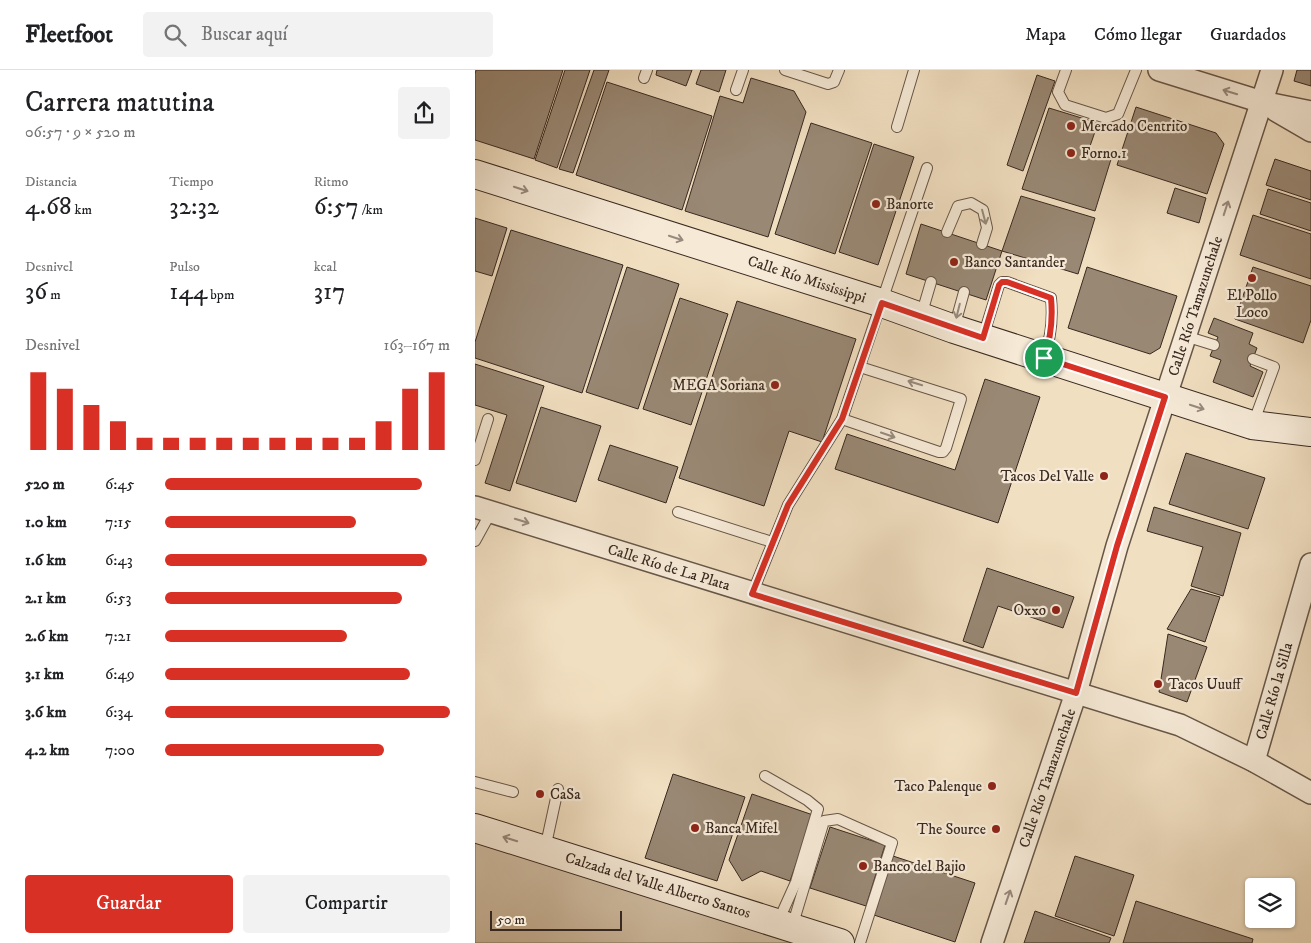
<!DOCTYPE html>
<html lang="es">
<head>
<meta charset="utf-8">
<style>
  body { margin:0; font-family:"IM FELL DW Pica",serif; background:#f2f2f2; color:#202124; height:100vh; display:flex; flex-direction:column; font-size:19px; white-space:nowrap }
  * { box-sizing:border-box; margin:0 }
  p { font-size:16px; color:#757577 }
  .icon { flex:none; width:28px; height:28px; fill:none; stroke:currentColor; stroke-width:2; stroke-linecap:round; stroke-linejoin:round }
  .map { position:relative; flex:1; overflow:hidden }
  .side { display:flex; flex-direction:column; background:#fff; width:475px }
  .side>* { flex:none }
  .fabs { position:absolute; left:770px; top:808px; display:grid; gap:10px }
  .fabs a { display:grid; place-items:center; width:50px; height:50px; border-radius:5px; background:#fff; box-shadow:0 1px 4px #0004; font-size:25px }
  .scale { position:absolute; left:15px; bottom:12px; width:132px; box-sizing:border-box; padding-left:5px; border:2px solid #392920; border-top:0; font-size:14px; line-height:18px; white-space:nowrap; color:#392920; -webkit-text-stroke:4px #f6ead7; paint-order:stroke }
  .pin { position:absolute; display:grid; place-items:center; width:42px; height:42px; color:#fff; margin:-21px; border:2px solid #fff; border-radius:50%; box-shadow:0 1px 5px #0007 }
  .round { display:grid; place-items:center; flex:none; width:52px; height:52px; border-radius:5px; background:#f2f2f2 }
  .headline { display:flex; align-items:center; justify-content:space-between; height:85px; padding:0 25px }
  h1 { font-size:28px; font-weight:600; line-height:38px }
  .metrics { display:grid; grid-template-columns:repeat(3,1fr); gap:8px; height:85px; padding:5px 25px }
  .metrics div { display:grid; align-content:center }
  .metrics b { font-size:25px; font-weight:600 }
  .metrics small { font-size:14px; font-weight:400 }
  .metrics p { font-size:14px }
  .chart { height:140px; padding:10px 25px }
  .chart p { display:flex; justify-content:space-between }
  .chart svg { width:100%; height:90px; margin-top:5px; stroke:#d93025; stroke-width:6 }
  .primary-button { display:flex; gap:10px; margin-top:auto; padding:10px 25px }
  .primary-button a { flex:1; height:58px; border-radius:5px; background:#d93025; color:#fff; font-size:20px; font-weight:600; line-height:58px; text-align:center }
  .primary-button a+a { background:#f2f2f2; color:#202124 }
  ul { padding:0 25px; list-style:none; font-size:16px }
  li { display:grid; grid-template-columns:80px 60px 1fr; align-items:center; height:38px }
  li i { height:12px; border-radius:6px; background:#d93025 }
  header { display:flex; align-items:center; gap:30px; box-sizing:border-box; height:70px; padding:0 25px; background:#fff; border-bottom:1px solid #e0e0e0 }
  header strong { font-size:24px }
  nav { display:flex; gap:28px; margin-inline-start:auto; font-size:18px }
  .search { width:350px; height:45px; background:#f2f2f2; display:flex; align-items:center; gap:12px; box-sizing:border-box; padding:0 18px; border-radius:5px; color:#757577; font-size:19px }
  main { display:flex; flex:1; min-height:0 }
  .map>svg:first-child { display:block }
</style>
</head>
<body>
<header>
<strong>Fleetfoot</strong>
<div class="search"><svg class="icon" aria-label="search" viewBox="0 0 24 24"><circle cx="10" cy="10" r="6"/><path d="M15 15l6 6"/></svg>Buscar aquí</div>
<nav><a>Mapa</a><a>Cómo llegar</a><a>Guardados</a></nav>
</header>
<main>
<section class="side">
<div class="headline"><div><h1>Carrera matutina</h1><p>06:57 · 9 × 520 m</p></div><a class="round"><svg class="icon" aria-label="share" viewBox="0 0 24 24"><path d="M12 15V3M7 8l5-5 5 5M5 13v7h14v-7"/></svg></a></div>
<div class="metrics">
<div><p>Distancia</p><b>4.68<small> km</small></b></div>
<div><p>Tiempo</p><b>32:32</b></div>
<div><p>Ritmo</p><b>6:57<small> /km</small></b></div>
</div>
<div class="metrics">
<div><p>Desnivel</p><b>36<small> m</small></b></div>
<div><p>Pulso</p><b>144<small> bpm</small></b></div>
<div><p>kcal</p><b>317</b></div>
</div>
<div class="chart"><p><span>Desnivel</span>163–167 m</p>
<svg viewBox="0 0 160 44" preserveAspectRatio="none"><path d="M5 44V6M15 44V14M25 44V22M35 44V30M45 44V38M55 44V38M65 44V38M75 44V38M85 44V38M95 44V38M105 44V38M115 44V38M125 44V38M135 44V30M145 44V14M155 44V6"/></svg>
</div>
<ul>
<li><b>520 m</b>6:45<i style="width:90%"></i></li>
<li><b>1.0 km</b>7:15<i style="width:67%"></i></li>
<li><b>1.6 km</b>6:43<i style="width:92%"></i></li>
<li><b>2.1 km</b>6:53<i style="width:83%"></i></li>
<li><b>2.6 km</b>7:21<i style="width:64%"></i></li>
<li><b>3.1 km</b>6:49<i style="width:86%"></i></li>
<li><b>3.6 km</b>6:34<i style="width:100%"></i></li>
<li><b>4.2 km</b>7:00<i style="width:77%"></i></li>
</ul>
<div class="primary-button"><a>Guardar</a><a>Compartir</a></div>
</section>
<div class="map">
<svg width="836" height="873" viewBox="0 0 836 873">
  <rect width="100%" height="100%" fill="#f1dfc1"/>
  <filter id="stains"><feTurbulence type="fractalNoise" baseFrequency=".004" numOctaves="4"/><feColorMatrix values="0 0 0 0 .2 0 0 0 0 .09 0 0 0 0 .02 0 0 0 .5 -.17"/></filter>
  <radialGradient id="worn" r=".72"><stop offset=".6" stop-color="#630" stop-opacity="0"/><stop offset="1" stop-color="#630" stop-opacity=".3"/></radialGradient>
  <polygon fill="#d2c0a6" stroke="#867463" points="0,769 326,873 0,873"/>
  <g fill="#998874" stroke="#392920">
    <polygon points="1,0 88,0 59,89 0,70 0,4"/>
    <polygon points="90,0 115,0 82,98 60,90"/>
    <polygon points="119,0 134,0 98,103 84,99"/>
    <polygon points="182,0 217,0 211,16 181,5"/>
    <polygon points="226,0 251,0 244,22 221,14"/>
    <polygon points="822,0 836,0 836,16 819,11"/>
    <polygon points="562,5 580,11 548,101 532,95"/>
    <polygon points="276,8 319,21 331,42 293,167 210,141 245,26 268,33"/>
    <polygon points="132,12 237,46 207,140 101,105"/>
    <polygon points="661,37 741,63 749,74 732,124 642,95"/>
    <polygon points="574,38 623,53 614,79 637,86 620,141 547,119"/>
    <polygon points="336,53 397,73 360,184 300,164"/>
    <polygon points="399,74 439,87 403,195 364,182"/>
    <polygon points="800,89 836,101 836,130 791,115"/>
    <polygon points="700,118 731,128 724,153 692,143"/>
    <polygon points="793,119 836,133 836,161 785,144"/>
    <polygon points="546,126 620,148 603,204 527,181"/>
    <polygon points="778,145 836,164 836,209 765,185"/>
    <polygon points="0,148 32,158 17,206 0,201"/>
    <polygon points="446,154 527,181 511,230 431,204"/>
    <polygon points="36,160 148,195 107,323 0,288 0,272"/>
    <polygon points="152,197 204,214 163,339 111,322"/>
    <polygon points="612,197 702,226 685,278 675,284 593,258"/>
    <polygon points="778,197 836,216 836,250 828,273 760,249"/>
    <polygon points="205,228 253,244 216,355 168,339"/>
    <polygon points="262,231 381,269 347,372 314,361 289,436 204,408"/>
    <polygon points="739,248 778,263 774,274 782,278 775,296 788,302 778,327 738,312 746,290 735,286 743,267 733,263"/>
    <polygon points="0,294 69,316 35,421 10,413 32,345 0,335"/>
    <polygon points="510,309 565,327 523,453 360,399 372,364 480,400"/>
    <polygon points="66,337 126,356 101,432 41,413"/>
    <polygon points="135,375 203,397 191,433 123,410"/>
    <polygon points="711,383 790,408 773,459 694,434"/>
    <polygon points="679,437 766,463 748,526 716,516 728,477 672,461"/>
    <polygon points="512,498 599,527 588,558 523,536 508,578 488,571"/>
    <polygon points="716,519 745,527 730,572 692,559"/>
    <polygon points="693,564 732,577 712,632 684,622"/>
    <polygon points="198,704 270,727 242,811 170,788"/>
    <polygon points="277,724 338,745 315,811 286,801 267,811 254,790"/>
    <polygon points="355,757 410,775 391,836 335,818"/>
    <polygon points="418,786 500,813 480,872 399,845"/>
    <polygon points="600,786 659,805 639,866 580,846"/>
    <polygon points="661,831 778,869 777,873 648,873"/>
    <polygon points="560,841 636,868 634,873 549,873"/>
  </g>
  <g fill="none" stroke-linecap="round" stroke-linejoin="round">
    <defs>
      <g id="lane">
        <polyline points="310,0 353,14 359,12 364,0"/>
        <polyline points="591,0 583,22 590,35 631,48 643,44 661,0"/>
        <polyline points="169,8 172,0"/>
        <polyline points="261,20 268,0"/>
        <polyline points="422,57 439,0"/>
        <polyline points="472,162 483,136 496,133 508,140 512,158 507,174"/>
        <polyline points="446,246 456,212"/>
        <polyline points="479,258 489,222"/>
        <polyline points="710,266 739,275"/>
        <path d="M508 267 524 215 527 212H532L576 228C578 248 576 268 569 287"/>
        <polyline points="778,289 799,297 778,354"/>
        <polyline points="367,349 464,382 468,382 471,378 486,329 385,297"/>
        <polyline points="0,390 13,349"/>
        <polyline points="203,442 297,472"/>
        <polyline points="0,471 16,442"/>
        <polyline points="277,524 313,435 367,349 452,98"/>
        <polyline points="290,706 332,730 343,739 321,812 303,852"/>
        <polyline points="0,712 38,722"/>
        <polyline points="70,779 83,719"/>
        <polyline points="317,857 349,751 363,749 417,773 385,873"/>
      </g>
      <g id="street">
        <polyline points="684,0 787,32 836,42"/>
        <polyline points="800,40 836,61"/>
        <polyline points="0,437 705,655 779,691 836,723"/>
        <polyline points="779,691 836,494"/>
        <polyline points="517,873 601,623 642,476 797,0"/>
      </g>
      <g id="secondary">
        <polyline points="0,104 407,233 479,259 777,355 836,362"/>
        <polyline points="0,758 365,873"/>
      </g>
    </defs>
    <use href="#lane" stroke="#675648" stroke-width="12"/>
    <use href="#street" stroke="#675648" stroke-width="24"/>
    <use href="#secondary" stroke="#392920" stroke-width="30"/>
    <use href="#lane" stroke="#f6ead7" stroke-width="10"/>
    <use href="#street" stroke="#f6ead7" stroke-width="21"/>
    <use href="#secondary" stroke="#f6ead7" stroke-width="28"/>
  </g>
  <defs><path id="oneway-shaft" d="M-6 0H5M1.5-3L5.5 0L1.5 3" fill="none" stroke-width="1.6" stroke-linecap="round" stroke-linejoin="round" transform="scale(1.25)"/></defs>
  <g stroke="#988a7c">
    <use href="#oneway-shaft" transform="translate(755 22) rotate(-163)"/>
    <use href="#oneway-shaft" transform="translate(46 119) rotate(18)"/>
    <use href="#oneway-shaft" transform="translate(751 138) rotate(-72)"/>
    <use href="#oneway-shaft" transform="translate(509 147) rotate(75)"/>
    <use href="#oneway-shaft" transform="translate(201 168) rotate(18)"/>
    <use href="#oneway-shaft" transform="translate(483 241) rotate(104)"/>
    <use href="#oneway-shaft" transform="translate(440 313) rotate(-163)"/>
    <use href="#oneway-shaft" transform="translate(722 337) rotate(18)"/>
    <use href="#oneway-shaft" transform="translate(413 365) rotate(19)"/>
    <use href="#oneway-shaft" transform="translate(47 451) rotate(17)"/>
    <use href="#oneway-shaft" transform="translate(35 769) rotate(-163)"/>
    <use href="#oneway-shaft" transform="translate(533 827) rotate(-71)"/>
  </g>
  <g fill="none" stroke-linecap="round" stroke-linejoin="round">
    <defs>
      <path id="route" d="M527 212H532L576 228C578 249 576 268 569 288L690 327 642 476 601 623 277 524 313 435 367 349 407 233 508 268 524 215Z"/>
    </defs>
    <use href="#route" stroke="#fff" stroke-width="10"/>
    <use href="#route" stroke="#d93025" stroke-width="6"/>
  </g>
  <g fill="#8f2418" stroke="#f6ead7" stroke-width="2">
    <circle cx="596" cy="56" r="5"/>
    <circle cx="596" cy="83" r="5"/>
    <circle cx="401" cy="134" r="5"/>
    <circle cx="479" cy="192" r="5"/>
    <circle cx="777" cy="208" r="5"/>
    <circle cx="300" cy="315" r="5"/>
    <circle cx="629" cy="406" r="5"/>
    <circle cx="581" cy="540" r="5"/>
    <circle cx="683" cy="614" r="5"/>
    <circle cx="517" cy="716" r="5"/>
    <circle cx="65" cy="724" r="5"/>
    <circle cx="220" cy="758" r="5"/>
    <circle cx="521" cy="759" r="5"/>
    <circle cx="388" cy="796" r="5"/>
  </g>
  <g text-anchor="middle" stroke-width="4.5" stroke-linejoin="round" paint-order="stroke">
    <g font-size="15" fill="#392920" stroke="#f6ead7" text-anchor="start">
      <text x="606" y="61">Mercado Centrito</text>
      <text x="606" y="88">Forno.1</text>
      <text x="411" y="139">Banorte</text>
      <text x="489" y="197">Banco Santander</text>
      <text x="777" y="230" text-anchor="middle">El Pollo<tspan x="777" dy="17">Loco</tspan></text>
      <text x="290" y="320" text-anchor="end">MEGA Soriana</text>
      <text x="619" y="411" text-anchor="end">Tacos Del Valle</text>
      <text x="571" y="545" text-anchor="end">Oxxo</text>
      <text x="693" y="619">Tacos Uuuff</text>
      <text x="507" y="721" text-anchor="end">Taco Palenque</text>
      <text x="75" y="729">CaSa</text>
      <text x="230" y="763">Banca Mifel</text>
      <text x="511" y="764" text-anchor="end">The Source</text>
      <text x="398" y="801">Banco del Bajio</text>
    </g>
    <g font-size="15" fill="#392920" stroke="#f6ead7">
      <text transform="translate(332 209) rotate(18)" y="5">Calle Río Mississippi</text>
      <text transform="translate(720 236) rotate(-72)" y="5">Calle Río Tamazunchale</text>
      <text transform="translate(194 497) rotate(17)" y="5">Calle Río de La Plata</text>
      <text transform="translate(799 621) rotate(-74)" y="5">Calle Río la Silla</text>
      <text transform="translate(572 708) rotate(-71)" y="5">Calle Río Tamazunchale</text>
      <text transform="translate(183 815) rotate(17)" y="5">Calzada del Valle Alberto Santos</text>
    </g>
  </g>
  <rect width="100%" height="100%" filter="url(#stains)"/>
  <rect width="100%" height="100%" fill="url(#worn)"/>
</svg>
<div class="fabs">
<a><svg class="icon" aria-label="layers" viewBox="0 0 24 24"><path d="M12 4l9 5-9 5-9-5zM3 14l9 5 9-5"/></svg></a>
</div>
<div class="scale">50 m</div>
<div class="pin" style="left:569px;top:288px;background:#1e9e55"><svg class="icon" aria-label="arrive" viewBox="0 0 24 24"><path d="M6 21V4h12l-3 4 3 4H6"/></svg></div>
</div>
</main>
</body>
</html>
